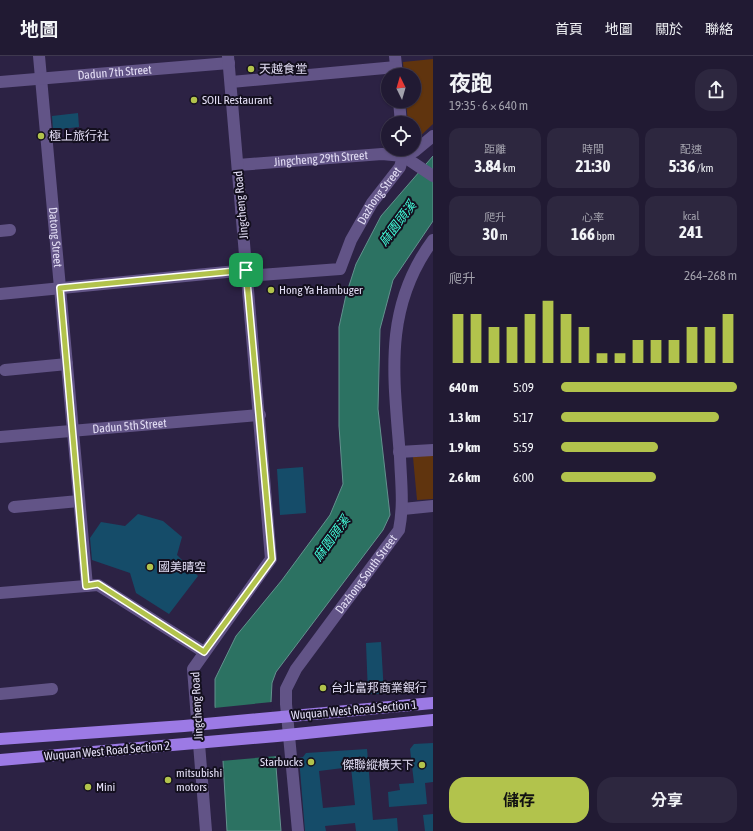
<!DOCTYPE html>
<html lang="zh-TW">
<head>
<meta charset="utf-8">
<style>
  body { margin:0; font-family:"Asap Condensed","Noto Sans TC",sans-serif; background:#2d273f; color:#f1f3f6; height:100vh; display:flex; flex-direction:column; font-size:15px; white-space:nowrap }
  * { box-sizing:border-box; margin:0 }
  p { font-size:13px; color:#a2a1ac }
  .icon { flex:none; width:22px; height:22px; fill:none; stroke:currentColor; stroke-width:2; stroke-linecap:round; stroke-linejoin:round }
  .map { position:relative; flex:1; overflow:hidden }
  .drawer { display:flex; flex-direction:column; background:#211a33; width:320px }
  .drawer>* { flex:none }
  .needle { width:26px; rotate:355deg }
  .controls { position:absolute; left:381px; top:12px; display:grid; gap:8px }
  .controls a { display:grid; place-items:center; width:40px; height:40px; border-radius:50%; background:#211a33; box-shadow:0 1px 3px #0004,0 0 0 1px #3e384e; font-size:20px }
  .pin { position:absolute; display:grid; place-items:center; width:34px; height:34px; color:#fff; margin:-17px; border-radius:8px; box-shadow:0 2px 6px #0006 }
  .round { display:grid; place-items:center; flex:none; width:42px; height:42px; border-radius:16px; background:#2d273f }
  .overview { display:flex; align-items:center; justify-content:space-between; height:68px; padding:0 16px }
  h1 { font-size:22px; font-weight:700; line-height:30px }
  .metrics { display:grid; grid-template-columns:repeat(3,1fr); gap:6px; height:68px; padding:4px 16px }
  .metrics div { display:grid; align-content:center; border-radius:10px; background:#2d273f; text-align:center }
  .metrics b { font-size:17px; font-weight:700 }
  .metrics small { font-size:11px; font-weight:400 }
  .metrics p { font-size:11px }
  .chart { height:112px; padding:8px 16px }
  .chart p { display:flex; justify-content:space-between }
  .chart svg { width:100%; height:72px; margin-top:4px; stroke:#b2c34c; stroke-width:6 }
  .cta { display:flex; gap:8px; margin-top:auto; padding:8px 16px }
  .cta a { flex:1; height:46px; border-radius:16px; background:#b2c34c; color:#111; font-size:16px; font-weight:700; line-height:46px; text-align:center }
  .cta a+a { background:#2d273f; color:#f1f3f6 }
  ul { padding:0 16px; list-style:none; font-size:13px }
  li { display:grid; grid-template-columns:64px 48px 1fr; align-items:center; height:30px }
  li i { height:10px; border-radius:5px; background:#b2c34c }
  header { display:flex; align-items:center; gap:24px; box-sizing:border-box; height:56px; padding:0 20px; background:#211a33; border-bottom:1px solid #3e384e }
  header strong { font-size:19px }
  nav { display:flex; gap:22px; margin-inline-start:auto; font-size:14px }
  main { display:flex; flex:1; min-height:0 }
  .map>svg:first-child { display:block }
</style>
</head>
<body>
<header>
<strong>地圖</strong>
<nav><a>首頁</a><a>地圖</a><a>關於</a><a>聯絡</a></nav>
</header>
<main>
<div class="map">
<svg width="433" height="775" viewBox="0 0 433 775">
  <rect width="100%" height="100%" fill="#2c2244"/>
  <g fill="#60340e">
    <polygon points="433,3 433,68 417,83 414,82 414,67 408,67 406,45 414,45 414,19 404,19 403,6"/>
    <polygon points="433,399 433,443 417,444 413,401"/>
  </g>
  <polygon fill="#2c7262" stroke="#63928e" points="433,100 433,165 393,224 380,273 378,353 390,459 383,474 276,616 272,627 271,646 281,775 227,775 223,705 215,650 215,623 236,580 282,524 330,459 343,428 339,370 339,271 346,239 356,208 381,160"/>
  <polygon fill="#2c2244" points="272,646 277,700 221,705 214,652"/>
  <g fill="#154c69" fill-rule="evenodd">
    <polygon points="78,57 79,71 53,74 52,60"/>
    <polygon points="303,411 306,457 280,459 277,413"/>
    <polygon points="138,458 163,465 182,481 177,499 198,520 169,558 136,537 130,517 92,504 90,482 101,466 125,470"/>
    <polygon points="381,586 384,638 368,638 366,587"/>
    <polygon points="433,687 433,726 425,727 427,748 389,751 388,736 400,734 399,728 414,727 410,693 414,688"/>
    <path d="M367 693 373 764 397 762 398 775H356L355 767 325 770 326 775H305L299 702 303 701 306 697ZM351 711 355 749 323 752 319 715Z"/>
    <polygon points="433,758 433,775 425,775 423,759"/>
  </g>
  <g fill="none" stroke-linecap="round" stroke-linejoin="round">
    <g stroke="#625487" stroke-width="12">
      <path id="s1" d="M39 0 87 530"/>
      <polyline points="395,0 397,19"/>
      <path id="s2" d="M0 26 229 7"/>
      <polyline points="231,26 396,11"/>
      <polyline points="399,45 401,67"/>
      <polyline points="403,100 415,95 433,80"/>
      <path id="s3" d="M238 109 382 98 403 100 433 120"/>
      <polyline points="0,175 10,174"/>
      <path id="s4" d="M0 238 247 214 260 219 340 213 351 184 372 147 400 111 403 100V93"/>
      <polyline points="5,314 67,308"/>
      <path id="s5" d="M0 381 260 359"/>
      <polyline points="399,396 433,394"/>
      <polyline points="14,451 79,445"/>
      <polyline points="403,453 433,450"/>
      <polyline points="0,537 98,529 204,596"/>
      <polyline points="0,638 52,633"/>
      <polyline points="206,775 193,613 271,503 228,0"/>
      <path id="s6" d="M298 775 286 648V633L296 613 399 474C404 448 401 427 400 401 394 322 382 253 433 184"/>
    </g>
    <g stroke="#9c7ae5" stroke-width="12">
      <polyline points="0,683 184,670 433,647"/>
      <polyline points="0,704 277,680 433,664"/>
    </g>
  </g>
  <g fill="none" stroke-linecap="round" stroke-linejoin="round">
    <defs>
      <polygon id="route" points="246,214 272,503 204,596 98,528 86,530 60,232"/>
    </defs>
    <use href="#route" stroke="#fff" stroke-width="8"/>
    <use href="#route" stroke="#b2c34c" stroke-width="5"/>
  </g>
  <g fill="#b2c34c" stroke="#130f1e" stroke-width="1.5">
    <circle cx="251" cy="13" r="4"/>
    <circle cx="194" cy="44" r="4"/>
    <circle cx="41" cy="80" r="4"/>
    <circle cx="271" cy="234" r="4"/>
    <circle cx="150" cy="511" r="4"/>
    <circle cx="323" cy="632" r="4"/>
    <circle cx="311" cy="706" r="4"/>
    <circle cx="422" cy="709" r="4"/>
    <circle cx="168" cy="724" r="4"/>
    <circle cx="88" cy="731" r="4"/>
  </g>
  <g text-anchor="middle" stroke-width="4" stroke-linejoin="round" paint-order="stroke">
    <g font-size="12" fill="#e3def5" stroke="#130f1e" text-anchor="start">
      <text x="259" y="17">天越食堂</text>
      <text x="202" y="48">SOIL Restaurant</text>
      <text x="49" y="84">極上旅行社</text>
      <text x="279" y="238">Hong Ya Hambuger</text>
      <text x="158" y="515">國美晴空</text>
      <text x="331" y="636">台北富邦商業銀行</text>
      <text x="303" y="710" text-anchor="end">Starbucks</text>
      <text x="414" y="713" text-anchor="end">傑聯縱橫天下</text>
      <text x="176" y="721">mitsubishi<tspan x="176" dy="14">motors</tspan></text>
      <text x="96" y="735">Mini</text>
    </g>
    <g font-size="12" fill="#e3def5" stroke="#130f1e">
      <text dy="4" stroke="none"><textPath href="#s2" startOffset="115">Dadun 7th Street</textPath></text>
      <text dy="4" stroke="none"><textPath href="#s3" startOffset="83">Jingcheng 29th Street</textPath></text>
      <text dy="4" stroke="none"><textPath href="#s4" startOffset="426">Dazhong Street</textPath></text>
      <text transform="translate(241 149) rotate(-95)" y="4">Jingcheng Road</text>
      <text dy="4" stroke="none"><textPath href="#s1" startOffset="182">Datong Street</textPath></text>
      <text dy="4" stroke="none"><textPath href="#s5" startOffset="130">Dadun 5th Street</textPath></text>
      <text dy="4" stroke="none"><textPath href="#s6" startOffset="283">Dazhong South Street</textPath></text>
      <text transform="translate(197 650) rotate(-93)" y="4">Jingcheng Road</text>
      <text transform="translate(354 654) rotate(-5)" y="4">Wuquan West Road Section 1</text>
      <text transform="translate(107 695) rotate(-5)" y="4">Wuquan West Road Section 2</text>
    </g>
    <g font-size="13" font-style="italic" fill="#42feda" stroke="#130f1e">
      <text transform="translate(397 167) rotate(-53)" y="5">麻園頭溪</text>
      <text transform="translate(331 482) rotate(-54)" y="5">麻園頭溪</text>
    </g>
  </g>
</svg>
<div class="controls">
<a><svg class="needle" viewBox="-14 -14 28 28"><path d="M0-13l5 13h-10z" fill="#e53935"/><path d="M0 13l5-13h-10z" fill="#a2a1ac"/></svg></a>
<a><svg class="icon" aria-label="locate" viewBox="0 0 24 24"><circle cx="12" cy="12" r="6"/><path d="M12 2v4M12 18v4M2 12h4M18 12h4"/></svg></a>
</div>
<div class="pin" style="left:246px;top:214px;background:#1e9e55"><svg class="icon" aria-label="arrive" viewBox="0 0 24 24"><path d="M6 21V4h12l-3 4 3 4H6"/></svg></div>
</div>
<section class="drawer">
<div class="overview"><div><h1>夜跑</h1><p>19:35 · 6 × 640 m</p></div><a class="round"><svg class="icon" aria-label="share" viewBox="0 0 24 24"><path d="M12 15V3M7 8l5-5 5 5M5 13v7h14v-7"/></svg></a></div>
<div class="metrics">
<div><p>距離</p><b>3.84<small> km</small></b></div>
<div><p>時間</p><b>21:30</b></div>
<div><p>配速</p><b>5:36<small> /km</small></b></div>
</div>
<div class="metrics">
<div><p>爬升</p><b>30<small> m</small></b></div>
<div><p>心率</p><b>166<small> bpm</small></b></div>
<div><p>kcal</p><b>241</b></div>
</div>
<div class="chart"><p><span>爬升</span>264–268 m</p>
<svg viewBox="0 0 160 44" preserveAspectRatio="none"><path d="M5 44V14M15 44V14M25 44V22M35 44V22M45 44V14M55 44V6M65 44V14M75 44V22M85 44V38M95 44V38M105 44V30M115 44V30M125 44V30M135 44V22M145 44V22M155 44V14"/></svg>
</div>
<ul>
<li><b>640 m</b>5:09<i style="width:100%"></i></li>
<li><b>1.3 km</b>5:17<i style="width:90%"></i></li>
<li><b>1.9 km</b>5:59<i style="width:55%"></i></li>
<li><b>2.6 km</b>6:00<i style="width:54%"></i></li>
</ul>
<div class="cta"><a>儲存</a><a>分享</a></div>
</section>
</main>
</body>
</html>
